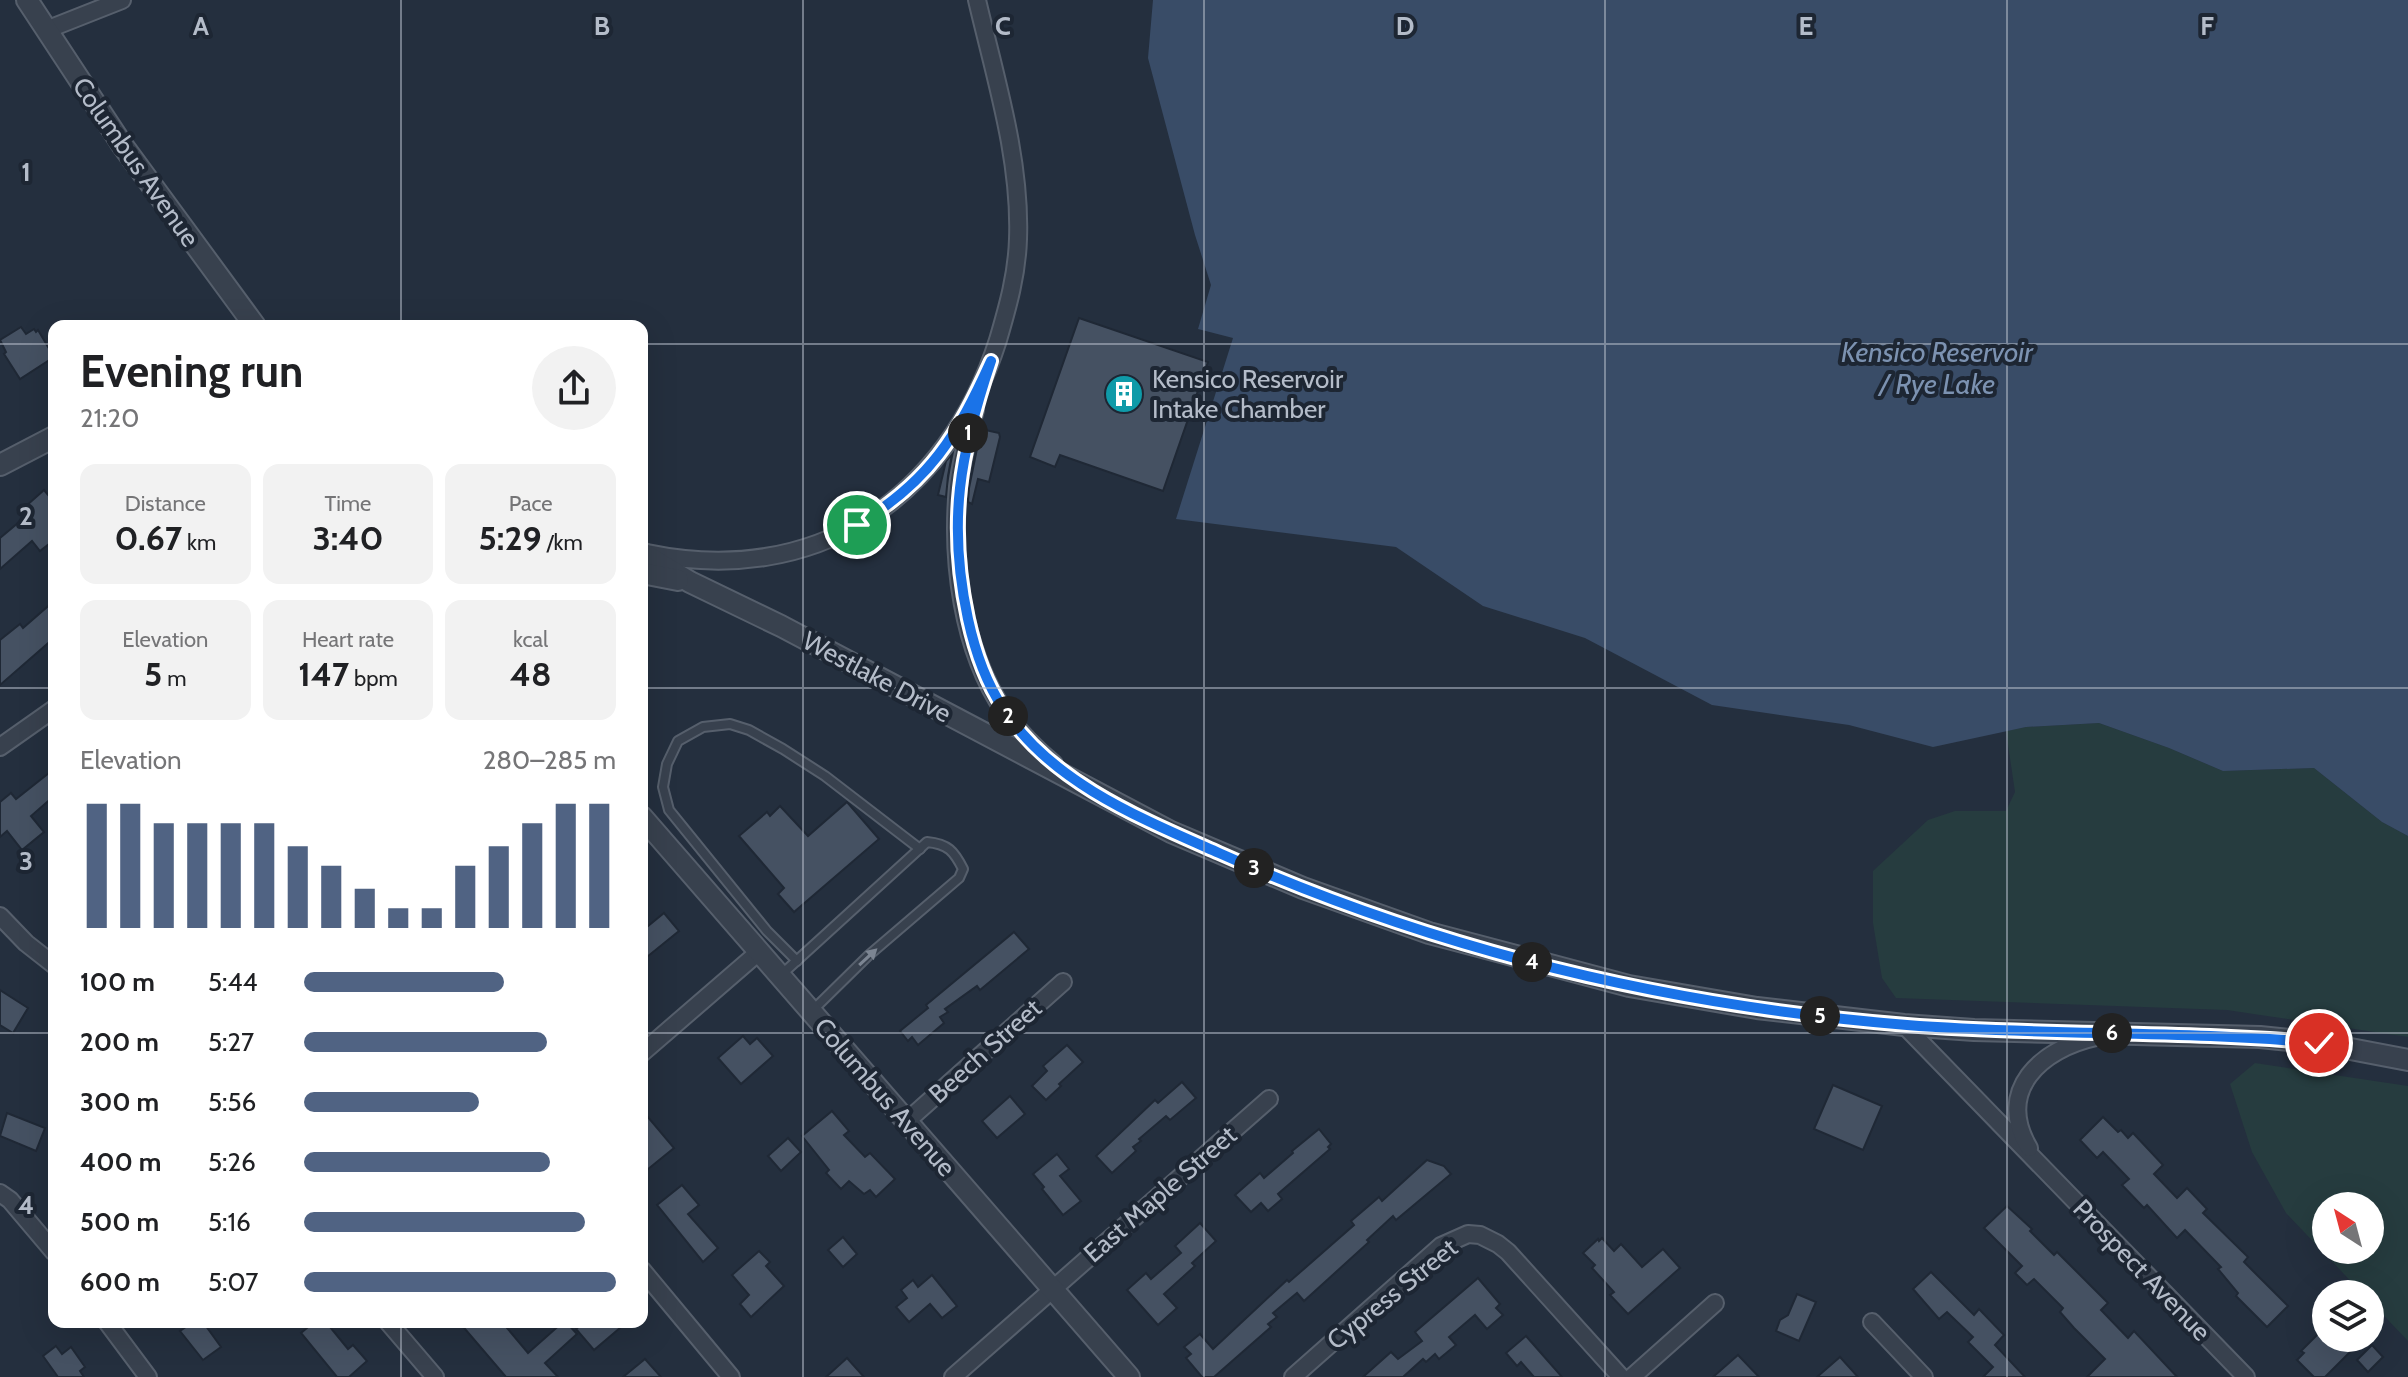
<!DOCTYPE html>
<html lang="en">
<head>
<meta charset="utf-8">
<style>
  body { margin:0; font-family:Cabin,sans-serif; background:#f2f2f2; color:#202124; height:100vh; display:flex; flex-direction:column; font-size:30px; white-space:nowrap }
  * { box-sizing:border-box; margin:0 }
  p { font-size:26px; color:#757577 }
  .icon { flex:none; width:44px; height:44px; fill:none; stroke:currentColor; stroke-width:2; stroke-linecap:round; stroke-linejoin:round }
  .map { position:relative; flex:1; overflow:hidden }
  .drawer { position:absolute; left:48px; top:320px; width:600px; height:1008px; display:flex; flex-direction:column; background:#fff; border-radius:16px; box-shadow:0 8px 32px #0002 }
  .drawer>* { flex:none }
  .needle { width:52px; rotate:324deg }
  .fabs { position:absolute; left:2312px; top:1192px; display:grid; gap:16px }
  .fabs a { display:grid; place-items:center; width:72px; height:72px; border-radius:50%; background:#fff; box-shadow:0 8px 32px #0002; font-size:40px }
  .pin { position:absolute; display:grid; place-items:center; width:68px; height:68px; color:#fff; margin:-34px; border:4px solid #fff; border-radius:50%; box-shadow:0 2px 8px #0007 }
  .km { position:absolute; width:40px; height:40px; margin:-20px; border-radius:50%; background:#222; color:#fff; font-size:22px; line-height:40px; text-align:center }
  .round { display:grid; place-items:center; flex:none; width:84px; height:84px; border-radius:42px; background:#f2f2f2 }
  .overview { display:flex; align-items:center; justify-content:space-between; height:136px; padding:0 32px }
  h1 { font-size:44px; font-weight:800; line-height:60px }
  .figures { display:grid; grid-template-columns:repeat(3,1fr); gap:12px; height:136px; padding:8px 32px }
  .figures div { display:grid; align-content:center; border-radius:16px; background:#f2f2f2; text-align:center }
  .figures b { font-size:34px; font-weight:800 }
  .figures small { font-size:22px; font-weight:400 }
  .figures p { font-size:22px }
  .chart { height:224px; padding:16px 32px }
  .chart p { display:flex; justify-content:space-between }
  .chart svg { width:100%; height:144px; margin-top:8px; stroke:#506383; stroke-width:6 }
  ul { padding:0 32px; list-style:none; font-size:26px }
  li { display:grid; grid-template-columns:128px 96px 1fr; align-items:center; height:60px }
  li i { height:20px; border-radius:10px; background:#506383 }
  .map>svg:first-child { display:block }
</style>
</head>
<body>
<div class="map">
<svg width="2408" height="1377" viewBox="0 0 2408 1377">
  <rect width="100%" height="100%" fill="#242f3e"/>
  <g fill="#263c3f" fill-rule="evenodd">
    <polygon points="2099,723 2169,748 2223,771 2314,768 2382,822 2408,836 2408,1037 2227,1010 1896,998 1882,978 1873,923 1873,871 1928,820 1955,811 2006,811 2015,792 2006,731 2026,727"/>
    <path d="M2255 1063 2408 1086V1341L2370 1301V1294H2363L2286 1213 2252 1152 2230 1084ZM2326 1206H2370V1250H2326Z"/>
  </g>
  <polygon fill="#394c67" points="1153,0 2408,0 2408,836 2382,822 2314,768 2223,771 2169,748 2099,723 2026,727 1933,747 1849,725 1712,705 1585,638 1483,606 1396,547 1176,519 1233,338 1198,329 1211,285 1195,235 1148,58"/>
  <g fill="#455162" stroke="#1f2835" stroke-width="2">
    <polygon points="1079,318 1208,362 1163,491 1060,455 1055,467 1030,457"/>
    <polygon points="21,327 26,334 34,329 36,332 38,330 54,357 20,379 4,354 6,352 0,340"/>
    <polygon points="981,429 999,433 1000,437 989,482 978,479 972,504 968,502 969,488"/>
    <polygon points="952,454 948,476 946,497 938,495 946,461"/>
    <polygon points="44,490 54,502 54,540 40,551 32,541 0,569 0,538 31,512 26,506"/>
    <polygon points="54,601 54,638 0,685 0,640 20,624 23,628"/>
    <polygon points="54,769 54,796 31,816 44,832 22,850 7,831 0,837 0,802 11,793 16,799"/>
    <polygon points="847,802 879,839 794,912 778,894 784,888 739,836 767,812 770,816 780,806 808,836"/>
    <polygon points="664,913 679,931 642,961 642,931"/>
    <polygon points="1014,932 1029,949 980,990 977,986 945,1009 948,1012 940,1017 944,1023 918,1045 912,1037 908,1041 900,1031 928,1008 926,1005"/>
    <polygon points="0,990 28,1008 13,1033 0,1025"/>
    <polygon points="743,1036 750,1044 757,1038 773,1056 741,1084 718,1058"/>
    <polygon points="1067,1045 1083,1062 1059,1084 1061,1086 1046,1100 1032,1086 1047,1071 1043,1066"/>
    <polygon points="1182,1082 1196,1098 1170,1120 1166,1116 1139,1139 1141,1141 1133,1147 1136,1151 1112,1173 1096,1156 1155,1100 1158,1103"/>
    <polygon points="1833,1085 1882,1106 1863,1150 1814,1129"/>
    <polygon points="1010,1096 1025,1114 997,1138 982,1121"/>
    <polygon points="642,1110 674,1148 642,1174"/>
    <polygon points="832,1111 849,1131 844,1135 865,1157 870,1153 895,1179 876,1197 870,1190 864,1194 849,1181 841,1189 826,1173 829,1170 802,1136"/>
    <polygon points="7,1113 45,1128 36,1151 0,1136"/>
    <polygon points="2103,1117 2118,1132 2121,1130 2128,1138 2133,1133 2163,1165 2154,1174 2177,1198 2187,1188 2207,1209 2203,1213 2248,1257 2244,1262 2288,1306 2267,1327 2236,1296 2238,1293 2218,1269 2221,1267 2185,1230 2177,1238 2147,1205 2144,1208 2122,1185 2129,1179 2103,1152 2097,1158 2080,1140"/>
    <polygon points="1319,1129 1331,1144 1328,1147 1330,1149 1278,1194 1282,1199 1268,1211 1261,1203 1251,1212 1235,1195 1260,1173 1264,1178 1293,1153 1292,1151"/>
    <polygon points="788,1138 801,1152 781,1171 768,1156"/>
    <polygon points="1057,1154 1069,1169 1060,1176 1081,1201 1063,1215 1042,1189 1044,1187 1033,1174"/>
    <polygon points="1427,1160 1444,1166 1451,1174 1396,1220 1393,1216 1367,1240 1369,1242 1304,1301 1297,1293 1273,1313 1277,1317 1268,1324 1271,1327 1214,1377 1202,1377 1186,1358 1191,1354 1184,1347 1200,1334 1213,1349 1287,1280 1289,1282 1354,1225 1351,1221 1379,1197 1382,1201"/>
    <polygon points="682,1185 699,1205 688,1214 718,1248 703,1262 657,1205"/>
    <polygon points="2007,1206 2032,1229 2030,1231 2054,1255 2057,1252 2108,1303 2101,1310 2128,1338 2134,1331 2177,1377 2087,1377 2105,1359 2074,1328 2060,1312 2063,1308 2034,1279 2027,1285 2015,1273 2022,1266 1984,1228"/>
    <polygon points="1200,1223 1216,1241 1192,1263 1195,1266 1164,1294 1177,1308 1158,1325 1127,1290 1146,1273 1151,1279 1181,1253 1175,1246"/>
    <polygon points="843,1237 857,1254 843,1267 828,1250"/>
    <polygon points="1602,1238 1614,1251 1621,1244 1642,1267 1663,1249 1680,1268 1628,1314 1610,1295 1614,1292 1592,1268 1595,1265 1583,1253 1598,1239 1599,1241"/>
    <polygon points="759,1251 770,1262 766,1266 784,1286 751,1317 740,1304 749,1295 732,1275"/>
    <polygon points="1931,1272 1974,1315 1979,1309 2004,1335 1995,1345 2025,1377 1983,1377 1993,1367 1968,1342 1973,1337 1947,1312 1939,1319 1913,1289"/>
    <polygon points="932,1275 957,1306 942,1318 930,1304 909,1322 896,1307 907,1298 901,1290 913,1280 918,1287"/>
    <polygon points="1478,1278 1500,1304 1496,1308 1503,1315 1487,1329 1475,1315 1449,1337 1456,1345 1439,1359 1435,1354 1426,1362 1423,1359 1403,1377 1363,1377 1391,1352 1398,1359 1422,1341 1415,1332"/>
    <polygon points="1797,1294 1816,1302 1799,1341 1776,1331 1780,1320 1788,1315"/>
    <polygon points="193,1322 203,1322 221,1347 203,1360 180,1331"/>
    <polygon points="314,1322 326,1322 348,1349 353,1345 367,1361 349,1377 337,1377 301,1333"/>
    <polygon points="459,1322 502,1322 528,1353 563,1322 566,1322 577,1334 545,1363 558,1377 506,1377"/>
    <polygon points="585,1322 627,1322 594,1350 576,1329"/>
    <polygon points="2326,1326 2326,1338 2336,1338 2350,1352 2325,1377 2314,1377 2297,1360 2304,1353 2301,1351"/>
    <polygon points="1526,1336 1562,1377 1534,1377 1521,1362 1517,1366 1506,1353"/>
    <polygon points="2372,1345 2383,1357 2368,1372 2357,1360"/>
    <polygon points="56,1346 62,1354 71,1347 85,1367 80,1371 84,1377 58,1377 43,1356"/>
    <polygon points="1738,1355 1759,1377 1713,1377"/>
    <polygon points="1840,1357 1858,1377 1817,1377"/>
    <polygon points="847,1358 864,1377 826,1377"/>
    <polygon points="645,1359 661,1377 623,1377"/>
  </g>
  <g fill="none" stroke-linecap="round" stroke-linejoin="round">
    <defs>
      <g id="service">
        <polyline points="797,961 767,931 669,810 663,787 667,764 678,741 703,727 730,724 749,730 783,749 825,776 920,849"/>
        <path d="M781 975 927 842C948 844 954 851 963 869L959 878 869 955 812 1011"/>
      </g>
      <g id="minor">
        <polyline points="46,30 122,0"/>
        <path d="M975 410C968 435 961 461 958 487 951 560 962 649 1004 711 1018 731 1035 748 1054 764"/>
        <path d="M647 553C815 588 947 500 998 340 1008 306 1017 274 1018 239 1021 159 995 77 977 0"/>
        <polyline points="0,747 54,709"/>
        <polyline points="0,916 26,943 54,965"/>
        <polyline points="1904,1025 2246,1377"/>
        <polyline points="642,1053 760,951"/>
        <polyline points="907,1121 1063,982"/>
        <path d="M2029 1148C1995 1090 2041 1049 2096 1037"/>
        <polyline points="0,1193 10,1200 54,1252"/>
        <polyline points="642,1270 731,1377"/>
        <polyline points="107,1322 148,1377"/>
        <polyline points="388,1322 435,1377"/>
        <polyline points="1872,1322 1924,1377"/>
        <polyline points="953,1377 1269,1099"/>
        <polyline points="1293,1377 1441,1246 1468,1234 1480,1235 1498,1244 1508,1252 1621,1377"/>
        <polyline points="1632,1377 1715,1303"/>
      </g>
      <g id="tertiary">
        <polyline points="27,0 123,146 255,326"/>
        <polyline points="0,465 54,437"/>
        <polyline points="642,553 690,582 781,626 1171,832 1303,888 1429,933 1629,986 1757,1008 1904,1025 1974,1030 2260,1037 2319,1043 2408,1060"/>
        <polyline points="642,573 678,580"/>
        <polyline points="642,817 1129,1377"/>
      </g>
    </defs>
    <use href="#service" stroke="#565f6c" stroke-width="12"/>
    <use href="#minor" stroke="#565f6c" stroke-width="20"/>
    <use href="#tertiary" stroke="#565f6c" stroke-width="24"/>
    <use href="#service" stroke="#38414e" stroke-width="8"/>
    <use href="#minor" stroke="#38414e" stroke-width="16"/>
    <use href="#tertiary" stroke="#38414e" stroke-width="20"/>
  </g>
  <defs><path id="oneway-solid" d="M-6-.8H1V-3.2L6.5 0L1 3.2V.8H-6Z" transform="scale(2)"/></defs>
  <use fill="#7c8592" href="#oneway-solid" transform="translate(868 957) rotate(-43)"/>
  <g fill="none" stroke-linecap="round" stroke-linejoin="round">
    <defs>
      <path id="route" d="M857 525C930 481 957 436 991 361 960 453 947 522 968 619 975 651 985 681 1003 708 1050 782 1142 819 1219 853 1436 950 1670 1006 1907 1025 2044 1036 2182 1030 2319 1043"/>
    </defs>
    <use href="#route" stroke="#fff" stroke-width="16"/>
    <use href="#route" stroke="#1a73e8" stroke-width="10"/>
  </g>
  <path fill="none" stroke="#b4bcc9" stroke-width="2" stroke-opacity="0.55" d="M401 0V326M803 0V1377M1204 0V1377M1605 0V1377M2007 0V1377M0 344H54M642 344H2408M0 688H54M642 688H2408M0 1033H54M642 1033H2408M401 1322V1377"/>
  <defs>
    <symbol id="building-disc" viewBox="-11 -11 22 22"><circle r="9.5" fill="#0f9aa8" stroke="#1d2633"/><path d="M-4-6H4V6H1V3H-1V6H-4ZM-2.5-4.3h1.7v1.8h-1.7ZM.8-4.3h1.7v1.8H.8ZM-2.5-1h1.7V.8h-1.7ZM.8-1h1.7V.8H.8Z" fill="#fff"/></symbol>
  </defs>
  <g fill-rule="evenodd">
    <use href="#building-disc" x="1102" y="372" width="44" height="44"/>
  </g>
  <g text-anchor="middle" stroke-width="8" stroke-linejoin="round" paint-order="stroke">
    <g font-size="26" fill="#b4bcc9" stroke="#1d2633">
      <text transform="translate(136 162) rotate(55)" y="9">Columbus Avenue</text>
      <text transform="translate(877 677) rotate(28)" y="9">Westlake Drive</text>
      <text transform="translate(985 1051) rotate(-42)" y="9">Beech Street</text>
      <text transform="translate(885 1097) rotate(49)" y="9">Columbus Avenue</text>
      <text transform="translate(1160 1194) rotate(-41)" y="9">East Maple Street</text>
      <text transform="translate(2142 1270) rotate(46)" y="9">Prospect Avenue</text>
      <text transform="translate(1392 1294) rotate(-39)" y="9">Cypress Street</text>
    </g>
    <g font-size="26" fill="#b4bcc9" stroke="#1d2633" text-anchor="start">
      <text x="1152" y="388">Kensico Reservoir<tspan x="1152" dy="30">Intake Chamber</tspan></text>
    </g>
    <g font-size="28" font-style="italic" fill="#7c92b1" stroke="#1d2633">
      <text x="1937" y="362">Kensico Reservoir<tspan x="1937" dy="32">/ Rye Lake</tspan></text>
    </g>
  </g>
  <g font-size="26" text-anchor="middle" font-weight="bold" fill="#b4bcc9" stroke="#1d2633" stroke-width="8" stroke-linejoin="round" paint-order="stroke">
    <text x="201" y="35">A</text>
    <text x="602" y="35">B</text>
    <text x="1003" y="35">C</text>
    <text x="1405" y="35">D</text>
    <text x="1806" y="35">E</text>
    <text x="2207" y="35">F</text>
    <text x="26" y="181">1</text>
    <text x="26" y="525">2</text>
    <text x="26" y="870">3</text>
    <text x="26" y="1214">4</text>
  </g>
</svg>
<div class="fabs">
<a><svg class="needle" viewBox="-14 -14 28 28"><path d="M0-13l5 13h-10z" fill="#e53935"/><path d="M0 13l5-13h-10z" fill="#757577"/></svg></a>
<a><svg class="icon" aria-label="layers" viewBox="0 0 24 24"><path d="M12 4l9 5-9 5-9-5zM3 14l9 5 9-5"/></svg></a>
</div>
<div class="pin" style="left:857px;top:525px;background:#1e9e55"><svg class="icon" aria-label="arrive" viewBox="0 0 24 24"><path d="M6 21V4h12l-3 4 3 4H6"/></svg></div>
<div class="pin" style="left:2319px;top:1043px;background:#d93025"><svg class="icon" aria-label="check" viewBox="0 0 24 24"><path d="M5 12l5 5 9-10"/></svg></div>
<b class="km" style="left:968px;top:433px">1</b>
<b class="km" style="left:1008px;top:716px">2</b>
<b class="km" style="left:1254px;top:868px">3</b>
<b class="km" style="left:1532px;top:962px">4</b>
<b class="km" style="left:1820px;top:1016px">5</b>
<b class="km" style="left:2112px;top:1033px">6</b>
<section class="drawer">
<div class="overview"><div><h1>Evening run</h1><p>21:20</p></div><a class="round"><svg class="icon" aria-label="share" viewBox="0 0 24 24"><path d="M12 15V3M7 8l5-5 5 5M5 13v7h14v-7"/></svg></a></div>
<div class="figures">
<div><p>Distance</p><b>0.67<small> km</small></b></div>
<div><p>Time</p><b>3:40</b></div>
<div><p>Pace</p><b>5:29<small> /km</small></b></div>
</div>
<div class="figures">
<div><p>Elevation</p><b>5<small> m</small></b></div>
<div><p>Heart rate</p><b>147<small> bpm</small></b></div>
<div><p>kcal</p><b>48</b></div>
</div>
<div class="chart"><p><span>Elevation</span>280–285 m</p>
<svg viewBox="0 0 160 44" preserveAspectRatio="none"><path d="M5 44V6M15 44V6M25 44V12M35 44V12M45 44V12M55 44V12M65 44V19M75 44V25M85 44V32M95 44V38M105 44V38M115 44V25M125 44V19M135 44V12M145 44V6M155 44V6"/></svg>
</div>
<ul>
<li><b>100 m</b>5:44<i style="width:64%"></i></li>
<li><b>200 m</b>5:27<i style="width:78%"></i></li>
<li><b>300 m</b>5:56<i style="width:56%"></i></li>
<li><b>400 m</b>5:26<i style="width:79%"></i></li>
<li><b>500 m</b>5:16<i style="width:90%"></i></li>
<li><b>600 m</b>5:07<i style="width:100%"></i></li>
</ul>
</section>
</div>
</body>
</html>
